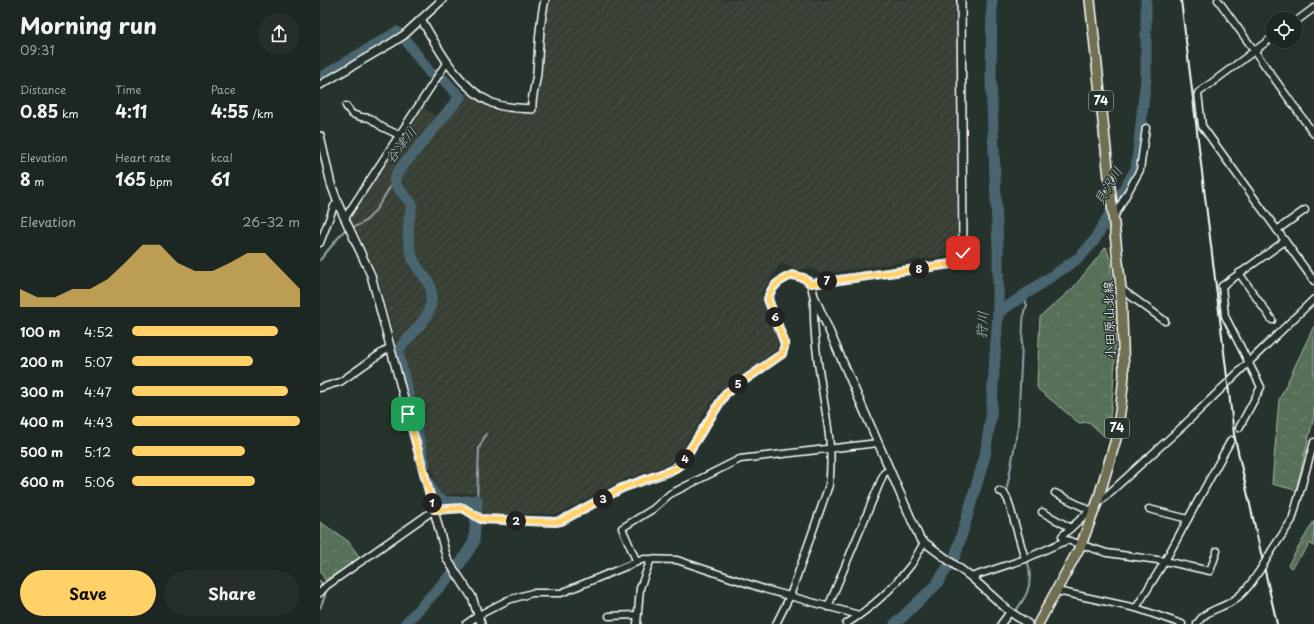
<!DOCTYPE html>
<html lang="en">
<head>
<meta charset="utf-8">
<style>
  body { margin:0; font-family:"Playpen Sans","Klee One",sans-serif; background:#252e2a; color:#f1f3f6; height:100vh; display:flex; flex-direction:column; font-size:15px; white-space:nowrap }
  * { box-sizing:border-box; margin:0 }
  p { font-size:13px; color:#a0a5a5 }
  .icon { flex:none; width:22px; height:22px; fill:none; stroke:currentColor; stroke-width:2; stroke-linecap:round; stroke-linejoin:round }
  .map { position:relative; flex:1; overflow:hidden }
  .details { display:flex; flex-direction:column; background:#1c2622; width:320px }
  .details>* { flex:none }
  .fabs { position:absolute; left:946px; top:12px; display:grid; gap:8px }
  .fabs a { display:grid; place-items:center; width:36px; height:36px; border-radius:50%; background:#1c2622; box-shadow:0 4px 16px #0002,0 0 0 1px #3a4340; font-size:20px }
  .pin { position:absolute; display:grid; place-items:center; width:34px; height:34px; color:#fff; margin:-17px; border-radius:8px; box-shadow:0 2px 6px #0006 }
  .km { position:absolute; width:20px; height:20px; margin:-10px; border-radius:50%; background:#222; color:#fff; font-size:11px; line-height:20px; text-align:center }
  .round { display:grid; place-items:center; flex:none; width:42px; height:42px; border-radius:21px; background:#252e2a }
  .headline { display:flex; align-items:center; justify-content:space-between; height:68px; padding:0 20px }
  h1 { font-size:22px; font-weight:700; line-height:30px }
  .figures { display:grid; grid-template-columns:repeat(3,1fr); gap:6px; height:68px; padding:4px 20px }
  .figures div { display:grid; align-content:center }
  .figures b { font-size:17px; font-weight:700 }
  .figures small { font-size:11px; font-weight:400 }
  .figures p { font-size:11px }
  .chart { height:112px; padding:8px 20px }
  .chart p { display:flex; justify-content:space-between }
  .chart svg { width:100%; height:72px; margin-top:4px; fill:#ffd166; opacity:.7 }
  .cta { display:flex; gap:8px; margin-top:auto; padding:8px 20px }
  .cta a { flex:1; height:46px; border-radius:24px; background:#ffd166; color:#111; font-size:16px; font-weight:700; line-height:46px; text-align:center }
  .cta a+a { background:#252e2a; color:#f1f3f6 }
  ul { padding:0 20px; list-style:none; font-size:13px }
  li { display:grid; grid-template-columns:64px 48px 1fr; align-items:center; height:30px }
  li i { height:10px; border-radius:5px; background:#ffd166 }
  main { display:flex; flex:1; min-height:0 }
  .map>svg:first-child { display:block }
</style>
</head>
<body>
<main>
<section class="details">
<div class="headline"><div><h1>Morning run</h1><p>09:31</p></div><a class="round"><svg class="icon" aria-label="share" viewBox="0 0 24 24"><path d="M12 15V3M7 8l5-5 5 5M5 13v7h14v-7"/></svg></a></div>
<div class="figures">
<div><p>Distance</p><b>0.85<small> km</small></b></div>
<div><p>Time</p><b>4:11</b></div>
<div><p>Pace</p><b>4:55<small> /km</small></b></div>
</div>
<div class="figures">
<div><p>Elevation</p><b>8<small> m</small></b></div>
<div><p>Heart rate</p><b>165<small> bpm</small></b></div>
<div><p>kcal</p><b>61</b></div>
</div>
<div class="chart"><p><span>Elevation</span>26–32 m</p>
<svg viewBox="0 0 160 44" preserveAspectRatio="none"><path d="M0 44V33L10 38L20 38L30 33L40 33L50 27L60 17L70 6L80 6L90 17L100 22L110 22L120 17L130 11L140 11L150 22L160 33V44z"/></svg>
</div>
<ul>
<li><b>100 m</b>4:52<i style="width:87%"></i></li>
<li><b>200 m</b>5:07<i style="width:72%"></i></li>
<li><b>300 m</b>4:47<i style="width:93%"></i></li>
<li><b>400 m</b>4:43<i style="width:100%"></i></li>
<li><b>500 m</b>5:12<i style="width:67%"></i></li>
<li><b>600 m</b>5:06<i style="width:73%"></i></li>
</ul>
<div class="cta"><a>Save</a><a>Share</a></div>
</section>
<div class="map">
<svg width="994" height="624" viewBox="0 0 994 624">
  <defs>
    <pattern id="industrial-furrows" width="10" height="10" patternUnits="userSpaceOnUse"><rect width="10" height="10" fill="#384036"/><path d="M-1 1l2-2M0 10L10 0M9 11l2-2" fill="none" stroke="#4c534a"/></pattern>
    <pattern id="forest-crowns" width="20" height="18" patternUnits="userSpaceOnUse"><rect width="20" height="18" fill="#557056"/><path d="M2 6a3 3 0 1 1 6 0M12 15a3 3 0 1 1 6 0" fill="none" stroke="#6e856f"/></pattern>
    <pattern id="park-tufts" width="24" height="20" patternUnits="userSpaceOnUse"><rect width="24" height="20" fill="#557056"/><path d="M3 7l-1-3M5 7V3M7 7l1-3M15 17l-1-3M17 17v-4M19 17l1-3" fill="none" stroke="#6e856f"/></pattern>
  </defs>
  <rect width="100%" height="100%" fill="#26332d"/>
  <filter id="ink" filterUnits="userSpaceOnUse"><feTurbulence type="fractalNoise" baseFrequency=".025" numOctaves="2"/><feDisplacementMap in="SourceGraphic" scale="8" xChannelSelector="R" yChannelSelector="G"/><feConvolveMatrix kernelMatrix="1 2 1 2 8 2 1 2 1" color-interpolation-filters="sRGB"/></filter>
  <g filter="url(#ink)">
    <polygon fill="url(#industrial-furrows)" points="227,0 637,0 637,247 635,252 623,256 502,274 492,268 476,270 461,263 441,294 458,336 457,348 454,352 398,391 357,458 343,467 302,480 239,514 161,514 159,508 159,492 124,495 118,490 56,272 30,216 102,107 123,121 148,91 173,107 211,113"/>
    <g fill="url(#forest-crowns)" stroke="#aab8aa">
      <polygon points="994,326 994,416 976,490 952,484 959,400"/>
      <polygon points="994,521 994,547 991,543 971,568 968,565"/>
      <polygon points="0,522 28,541 41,559 5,580 0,571"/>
    </g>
    <path fill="url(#park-tufts)" stroke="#aab8aa" d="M786 247C791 258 791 271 792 283 798 333 795 383 788 433L785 437 769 422 759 423 718 389 717 386 720 317 753 288Z"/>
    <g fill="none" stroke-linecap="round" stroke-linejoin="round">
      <g stroke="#92a3a9" stroke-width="2">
        <path d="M31 227C50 227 65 195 74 180"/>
        <polyline points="0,260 27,227"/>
        <polyline points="690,499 687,488 698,427 703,325 704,311 707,306 704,295"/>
        <polyline points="157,500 159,448 166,434"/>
        <polyline points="0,581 2,585"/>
        <polyline points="0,608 5,596 6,590"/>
        <path d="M685 624C703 602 716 589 707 559"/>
      </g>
      <g stroke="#4a6570" stroke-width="11">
        <path d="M85 39 110 73 122 78 140 97 77 173 74 180 78 188 92 204C88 222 86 242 93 259 96 267 102 273 107 280 114 290 112 308 105 318 98 329 87 339 79 349L78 353 105 465"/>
        <polyline points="0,78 77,32"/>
        <polyline points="678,313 760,257 774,241 816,169 826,78 826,0"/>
        <path d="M109 482C116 510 134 501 157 500L154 542 138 567"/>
        <polyline points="85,624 130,576"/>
        <polyline points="575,624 616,585 636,554 665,456 671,415 678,313 678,249 671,81 672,0"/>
      </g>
      <defs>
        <g id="minor">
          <polyline points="898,0 994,134"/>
          <polyline points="975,22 994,8"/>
          <polyline points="953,37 878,93 882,126 994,281"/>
          <polyline points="26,106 32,114 41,117 50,118 62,127 79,135"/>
          <polyline points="794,217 820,170 826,128"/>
          <polyline points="25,218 127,62"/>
          <polyline points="957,230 985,210"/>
          <polyline points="0,243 14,206 18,203"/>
          <polyline points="919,273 952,320"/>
          <polyline points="801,289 845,321"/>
          <polyline points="0,388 20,382 70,347"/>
          <polyline points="919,428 941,387 905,316 902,286 965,241"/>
          <polyline points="679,491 684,493 688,500 705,559"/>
          <polyline points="735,493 769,510"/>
          <polyline points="829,509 868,519"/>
          <polyline points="722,512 751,528"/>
          <polyline points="744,542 742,536 863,426 994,299"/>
          <polyline points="952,550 972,520 994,442"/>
          <polyline points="316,560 302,528 333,509 350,494 420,459 558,443"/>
          <polyline points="651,577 705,559 747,540 787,553 845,561 890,571 897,551"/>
          <polyline points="737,591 816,608 862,624"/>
          <polyline points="0,593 6,586 114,510"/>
          <polyline points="508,607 564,473 570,470"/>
          <polyline points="816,608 845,561 911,440"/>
          <polyline points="289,616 317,615"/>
          <polyline points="146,624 159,615 188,600 212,593 241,593 324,559 357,560 444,589 539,615"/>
          <polyline points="317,624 320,588 331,559"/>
          <path d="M456 624 470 596 509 485C514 450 506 417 501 382 496 354 493 325 494 297"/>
          <path d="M526 624C550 609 574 587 591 565 596 558 599 550 604 543"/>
          <polyline points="681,624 690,612"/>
          <path d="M877 624C884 611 899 609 911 602 924 594 932 582 940 570"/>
        </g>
        <g id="tertiary">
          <path d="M101 19C119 50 138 87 172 103 183 108 200 108 212 109 211 97 216 85 217 72 219 47 219 24 225 0"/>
          <polyline points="0,85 70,44 84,35 122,0"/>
          <polyline points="0,136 11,184 19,206 51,275 127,559 152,597 161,624"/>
          <polyline points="491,284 494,296 600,539 651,577 690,612 708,624"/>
          <path d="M114 510 143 508 161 519 235 522 241 521 302 488 350 471 361 464 406 393 462 354 465 344 448 299C451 286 460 280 472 275L484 278 491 284 631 264 640 259 643 253 641 0"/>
        </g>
        <polyline id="primary" points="718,624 761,545 777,503 796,439 801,405 804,375 801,289 770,0"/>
      </defs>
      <use href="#minor" stroke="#fff" stroke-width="9"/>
      <use href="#tertiary" stroke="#fff" stroke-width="10"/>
      <use href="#primary" stroke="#fff" stroke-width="12"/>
      <use href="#minor" stroke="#26332d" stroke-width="6"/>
      <use href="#tertiary" stroke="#26332d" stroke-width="7"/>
      <use href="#primary" stroke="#716f52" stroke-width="9"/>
      <polyline stroke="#fff" stroke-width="2" points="861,0 914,434 957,624"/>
      <defs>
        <polyline id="minor-bridge" points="940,570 952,550"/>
      </defs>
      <use href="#minor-bridge" stroke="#fff" stroke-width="9" stroke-linecap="butt"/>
      <use href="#minor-bridge" stroke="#26332d" stroke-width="6"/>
    </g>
  </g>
  <g fill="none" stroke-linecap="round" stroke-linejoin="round" filter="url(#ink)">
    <defs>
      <path id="route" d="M88 414 114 510 143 508 161 519 235 522 241 521 302 488 357 468 361 464 406 393 462 354 465 344 448 299C451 286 460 280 472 275L484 278 491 284 631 264 640 259 643 253"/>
    </defs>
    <use href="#route" stroke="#fff" stroke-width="8"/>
    <use href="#route" stroke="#ffd166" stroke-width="5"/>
  </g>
  <g text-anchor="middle" stroke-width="3" stroke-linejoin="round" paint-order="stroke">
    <g fill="#26332d" stroke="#bec2c0" stroke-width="1">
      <rect x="769" y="91" width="24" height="20" rx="3"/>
      <rect x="785" y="418" width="24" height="20" rx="3"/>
    </g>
    <g font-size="12" font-weight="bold" fill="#fff">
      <text x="781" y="105">74</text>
      <text x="797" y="432">74</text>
    </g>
    <g font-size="13" fill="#fff" stroke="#26332d">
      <text transform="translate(789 320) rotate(-92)" y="5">小田原山北線</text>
    </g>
    <g font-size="14" font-style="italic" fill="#aebabf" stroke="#26332d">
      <text transform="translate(81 145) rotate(-51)" y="5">谷津川</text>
      <text transform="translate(788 186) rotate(-59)" y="5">貝沢川</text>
      <text transform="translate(662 325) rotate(-86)" y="5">狩川</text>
    </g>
  </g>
</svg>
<div class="fabs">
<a><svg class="icon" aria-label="locate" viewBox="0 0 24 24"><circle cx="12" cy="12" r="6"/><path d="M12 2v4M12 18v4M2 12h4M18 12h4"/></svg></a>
</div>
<div class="pin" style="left:88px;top:414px;background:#1e9e55"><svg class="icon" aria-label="arrive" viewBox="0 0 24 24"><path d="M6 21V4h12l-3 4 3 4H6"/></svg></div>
<div class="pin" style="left:643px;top:253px;background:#d93025"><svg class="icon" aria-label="check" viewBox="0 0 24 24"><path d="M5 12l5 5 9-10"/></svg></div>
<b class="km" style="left:112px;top:503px">1</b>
<b class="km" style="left:196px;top:521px">2</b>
<b class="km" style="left:283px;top:499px">3</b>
<b class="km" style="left:365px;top:459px">4</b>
<b class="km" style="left:418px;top:384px">5</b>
<b class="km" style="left:455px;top:317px">6</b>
<b class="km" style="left:507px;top:281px">7</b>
<b class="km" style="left:599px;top:269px">8</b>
</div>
</main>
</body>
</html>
